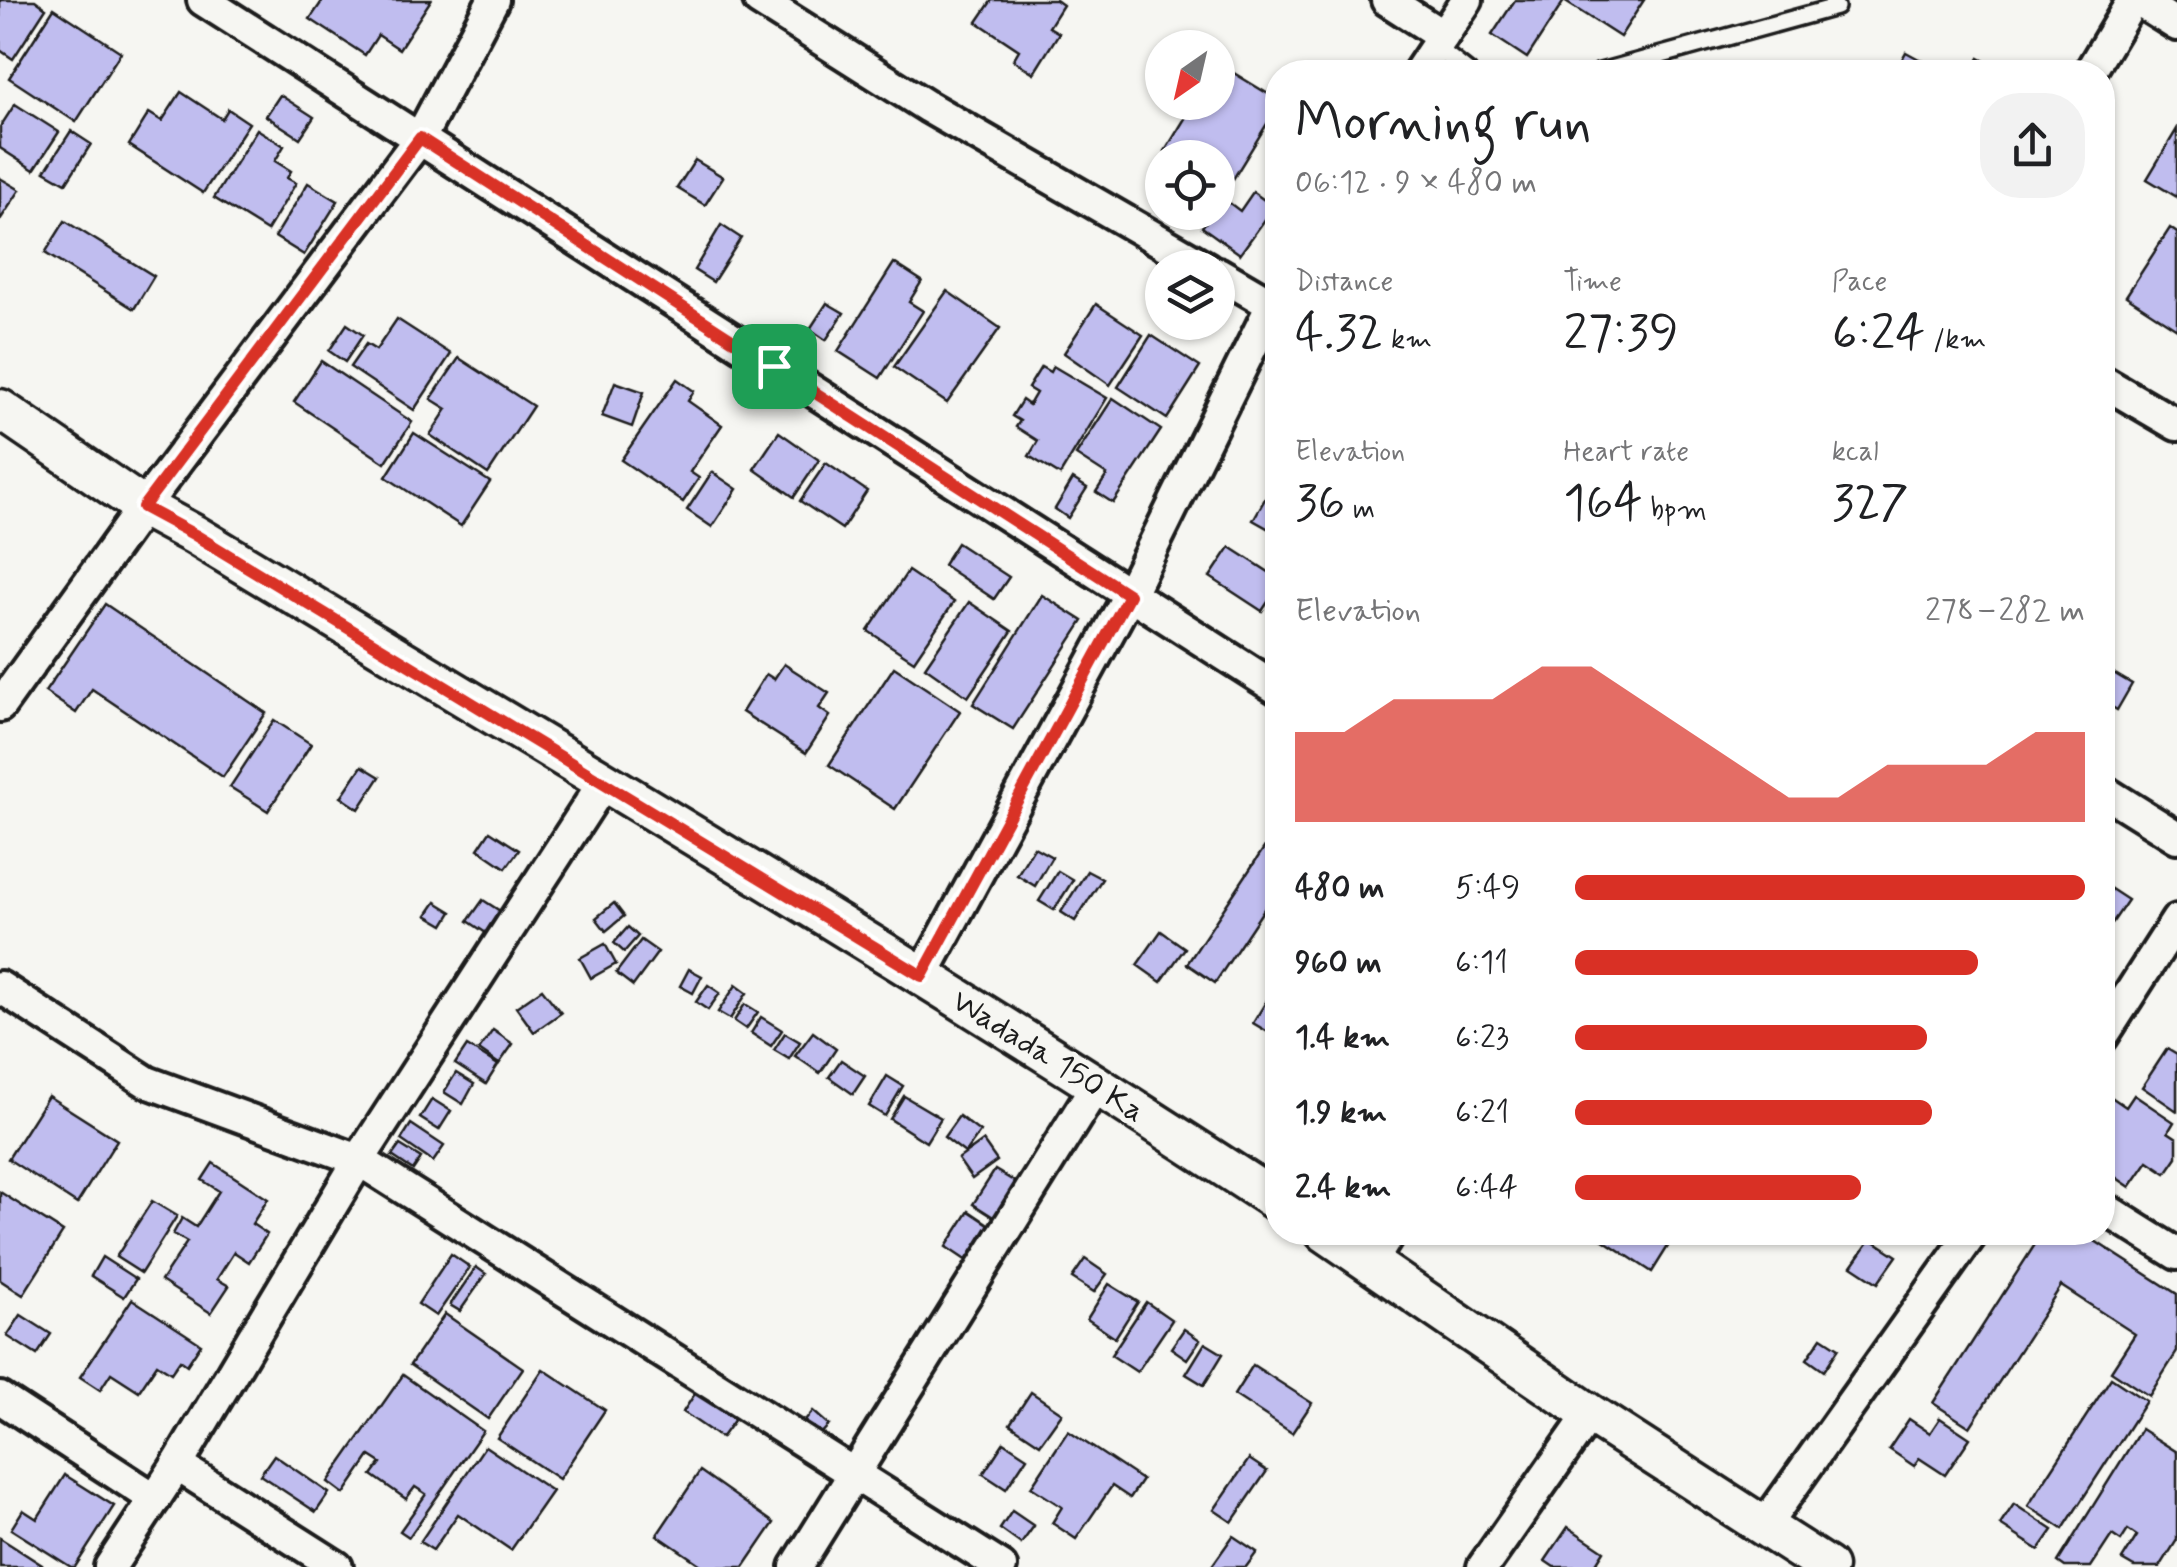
<!DOCTYPE html>
<html lang="en">
<head>
<meta charset="utf-8">
<style>
  body { margin:0; font-family:Mynerve,sans-serif; background:#f2f2f2; color:#202124; height:100vh; display:flex; flex-direction:column; font-size:38px; white-space:nowrap }
  * { box-sizing:border-box; margin:0 }
  p { font-size:32px; color:#757577 }
  .icon { flex:none; width:55px; height:55px; fill:none; stroke:currentColor; stroke-width:2; stroke-linecap:round; stroke-linejoin:round }
  .map { position:relative; flex:1; overflow:hidden }
  .side { position:absolute; left:1265px; top:60px; width:850px; height:1185px; display:flex; flex-direction:column; background:#fff; border-radius:40px; box-shadow:0 2px 8px #0004 }
  .side>* { flex:none }
  .needle { width:65px; rotate:214deg }
  .controls { position:absolute; left:1145px; top:30px; display:grid; gap:20px }
  .controls a { display:grid; place-items:center; width:90px; height:90px; border-radius:50%; background:#fff; box-shadow:0 2px 8px #0004; font-size:50px }
  .pin { position:absolute; display:grid; place-items:center; width:85px; height:85px; color:#fff; margin:-42px; border-radius:20px; box-shadow:0 5px 15px #0006 }
  .round { display:grid; place-items:center; flex:none; width:105px; height:105px; border-radius:40px; background:#f2f2f2 }
  .headline { display:flex; align-items:center; justify-content:space-between; height:170px; padding:0 30px }
  h1 { font-size:55px; font-weight:600; line-height:75px }
  .figures { display:grid; grid-template-columns:repeat(3,1fr); gap:15px; height:170px; padding:10px 30px }
  .figures div { display:grid; align-content:center }
  .figures b { font-size:50px; font-weight:600 }
  .figures small { font-size:28px; font-weight:400 }
  .figures p { font-size:28px }
  .chart { height:280px; padding:20px 30px }
  .chart p { display:flex; justify-content:space-between }
  .chart svg { width:100%; height:180px; margin-top:10px; fill:#d93025; opacity:.7 }
  ul { padding:0 30px; list-style:none; font-size:32px }
  li { display:grid; grid-template-columns:160px 120px 1fr; align-items:center; height:75px }
  li i { height:25px; border-radius:12px; background:#d93025 }
  .map>svg:first-child { display:block }
</style>
</head>
<body>
<div class="map">
<svg width="2177" height="1567" viewBox="0 0 2177 1567">
  <rect width="100%" height="100%" fill="#f6f6f2"/>
  <filter id="ink" filterUnits="userSpaceOnUse"><feTurbulence type="fractalNoise" baseFrequency=".01" numOctaves="2"/><feDisplacementMap in="SourceGraphic" scale="20" xChannelSelector="R" yChannelSelector="G"/><feConvolveMatrix kernelMatrix="1 2 1 2 8 2 1 2 1" color-interpolation-filters="sRGB"/></filter>
  <g filter="url(#ink)">
    <g fill="#c0bdef" stroke="#1c1c1c" stroke-width="2.5">
      <polygon points="0,0 35,0 46,8 13,59 0,50"/>
      <polygon points="323,0 431,0 399,49 378,35 365,55 310,19"/>
      <polygon points="992,0 1056,0 1063,5 1049,27 1059,33 1034,73 1013,60 1019,50 977,22"/>
      <polygon points="1515,0 1644,0 1620,37 1564,1 1527,58 1492,35"/>
      <polygon points="54,8 121,52 76,122 9,78"/>
      <polygon points="1906,52 1943,72 1895,72"/>
      <polygon points="1979,58 2006,72 1971,72"/>
      <polygon points="1219,64 1278,100 1278,106 1227,189 1218,183 1218,158 1176,158 1165,151 1195,102 1218,102"/>
      <polygon points="181,92 222,119 228,109 249,123 203,193 129,145 149,113 162,121"/>
      <polygon points="280,95 314,117 300,138 266,116"/>
      <polygon points="15,104 59,132 34,170 0,148 0,127"/>
      <polygon points="257,129 284,146 275,161 291,171 287,178 296,183 267,231 214,198"/>
      <polygon points="2177,129 2177,197 2147,179"/>
      <polygon points="71,131 91,144 66,183 45,171"/>
      <polygon points="695,160 723,177 705,205 677,188"/>
      <polygon points="0,178 20,190 0,220"/>
      <polygon points="308,183 338,201 304,255 275,237"/>
      <polygon points="1253,192 1274,207 1240,254 1202,227 1213,212 1218,212 1218,206 1223,198 1240,211"/>
      <polygon points="65,221 154,276 134,309 45,253"/>
      <polygon points="721,225 741,238 713,282 694,270"/>
      <polygon points="2170,228 2177,233 2177,329 2126,296"/>
      <polygon points="894,263 922,281 909,302 923,311 880,378 838,351"/>
      <polygon points="947,291 1000,328 947,403 894,367"/>
      <polygon points="827,303 844,313 826,340 810,329"/>
      <polygon points="1096,304 1143,335 1110,385 1064,353"/>
      <polygon points="397,319 451,354 414,410 350,367 366,344 376,350"/>
      <polygon points="347,324 363,335 345,362 329,351"/>
      <polygon points="1151,335 1200,367 1167,419 1118,387"/>
      <polygon points="459,358 533,406 488,474 430,435 447,409 431,399"/>
      <polygon points="321,361 412,422 385,463 294,402"/>
      <polygon points="1053,366 1107,398 1060,475 1029,456 1038,441 1016,427 1020,421 1012,416 1022,400 1029,405 1036,393 1028,388 1041,367 1050,372"/>
      <polygon points="677,379 694,391 688,401 722,425 690,472 699,478 683,502 621,460"/>
      <polygon points="615,382 644,392 632,427 602,416"/>
      <polygon points="1113,398 1161,430 1113,503 1096,492 1107,475 1076,455"/>
      <polygon points="779,432 819,460 794,497 754,469"/>
      <polygon points="414,433 490,482 461,526 386,477"/>
      <polygon points="826,463 867,491 842,529 800,501"/>
      <polygon points="712,472 737,489 712,527 687,510"/>
      <polygon points="1278,476 1278,534 1253,520"/>
      <polygon points="1073,479 1087,488 1068,518 1055,509"/>
      <polygon points="957,543 1009,577 994,599 943,565"/>
      <polygon points="1230,547 1278,578 1278,587 1262,611 1210,577"/>
      <polygon points="908,571 954,602 914,661 868,631"/>
      <polygon points="1042,595 1083,621 1013,729 973,704"/>
      <polygon points="969,602 1012,631 968,697 925,667"/>
      <polygon points="105,604 266,713 223,777 92,689 76,713 45,692"/>
      <polygon points="784,664 829,693 819,708 830,716 806,753 742,712 766,674 774,679"/>
      <polygon points="894,667 960,711 895,809 829,765"/>
      <polygon points="2105,668 2132,684 2117,710 2102,701 2102,673"/>
      <polygon points="274,720 311,744 268,811 230,787"/>
      <polygon points="362,766 380,777 359,809 341,797"/>
      <polygon points="1278,827 1278,888 1215,983 1187,964"/>
      <polygon points="490,831 519,850 506,868 478,849"/>
      <polygon points="1034,847 1052,857 1035,886 1017,875"/>
      <polygon points="1058,871 1073,880 1054,910 1039,901"/>
      <polygon points="1087,871 1102,879 1075,921 1061,912"/>
      <polygon points="2102,883 2128,900 2102,938"/>
      <polygon points="483,900 500,911 486,933 468,921"/>
      <polygon points="436,902 452,912 444,925 427,915"/>
      <polygon points="614,903 624,916 606,931 596,918"/>
      <polygon points="628,927 638,936 624,952 614,943"/>
      <polygon points="1161,931 1185,948 1161,982 1137,965"/>
      <polygon points="641,940 658,952 633,986 616,973"/>
      <polygon points="605,944 616,964 591,978 580,958"/>
      <polygon points="689,969 702,976 693,993 680,986"/>
      <polygon points="1278,982 1278,1038 1253,1023"/>
      <polygon points="708,985 720,993 708,1010 696,1002"/>
      <polygon points="736,985 747,993 730,1019 718,1012"/>
      <polygon points="542,989 561,1013 534,1032 516,1007"/>
      <polygon points="745,1004 758,1012 746,1029 734,1021"/>
      <polygon points="761,1017 782,1030 771,1046 751,1033"/>
      <polygon points="493,1030 513,1044 499,1064 479,1050"/>
      <polygon points="813,1032 836,1049 820,1073 795,1056"/>
      <polygon points="785,1033 800,1042 789,1059 774,1050"/>
      <polygon points="467,1046 498,1065 486,1084 455,1064"/>
      <polygon points="2167,1049 2177,1055 2177,1111 2142,1087"/>
      <polygon points="841,1060 865,1076 853,1094 829,1077"/>
      <polygon points="456,1073 474,1084 463,1104 444,1092"/>
      <polygon points="887,1076 903,1086 885,1116 869,1106"/>
      <polygon points="2104,1092 2126,1107 2134,1095 2174,1122 2168,1132 2177,1138 2177,1157 2166,1173 2148,1161 2130,1187 2102,1168 2102,1142 2108,1134 2102,1130"/>
      <polygon points="48,1096 117,1140 77,1204 8,1159"/>
      <polygon points="904,1096 941,1118 926,1142 890,1119"/>
      <polygon points="432,1099 451,1111 439,1130 420,1118"/>
      <polygon points="959,1116 980,1132 965,1153 944,1137"/>
      <polygon points="411,1124 444,1146 433,1162 401,1140"/>
      <polygon points="983,1141 997,1161 972,1179 958,1159"/>
      <polygon points="400,1145 421,1158 413,1170 392,1156"/>
      <polygon points="213,1163 268,1199 252,1224 267,1234 249,1262 234,1252 217,1279 229,1286 211,1313 161,1281 187,1242 173,1234 182,1218 196,1227 219,1191 202,1180"/>
      <polygon points="995,1170 1017,1183 995,1218 973,1204"/>
      <polygon points="0,1192 63,1232 23,1295 0,1280"/>
      <polygon points="152,1201 177,1216 141,1273 116,1257"/>
      <polygon points="969,1211 990,1225 967,1261 946,1247"/>
      <polygon points="1591,1232 1677,1232 1652,1272"/>
      <polygon points="2043,1232 2081,1232 2177,1294 2177,1352 2149,1396 2111,1371 2135,1334 2061,1286 1970,1427 1933,1403"/>
      <polygon points="1871,1239 1897,1256 1878,1283 1852,1266"/>
      <polygon points="451,1254 470,1267 436,1316 418,1304"/>
      <polygon points="102,1257 136,1279 124,1297 91,1276"/>
      <polygon points="1085,1259 1107,1274 1094,1292 1072,1278"/>
      <polygon points="476,1267 486,1274 460,1311 450,1305"/>
      <polygon points="1109,1284 1138,1302 1115,1338 1087,1319"/>
      <polygon points="132,1299 201,1344 187,1365 180,1360 171,1373 157,1364 139,1391 111,1373 100,1390 80,1377"/>
      <polygon points="1146,1302 1172,1320 1137,1372 1111,1355"/>
      <polygon points="445,1314 523,1368 488,1419 410,1365"/>
      <polygon points="21,1315 51,1334 37,1355 7,1336"/>
      <polygon points="1184,1329 1200,1340 1187,1359 1171,1348"/>
      <polygon points="1822,1337 1839,1348 1824,1371 1807,1359"/>
      <polygon points="1205,1343 1223,1354 1204,1385 1186,1374"/>
      <polygon points="1253,1365 1312,1403 1292,1433 1234,1395"/>
      <polygon points="543,1369 605,1410 559,1479 497,1438"/>
      <polygon points="403,1375 483,1431 409,1537 400,1531 426,1494 415,1487 406,1499 372,1475 381,1463 370,1456 344,1494 328,1482"/>
      <polygon points="2111,1378 2146,1401 2063,1529 2028,1506"/>
      <polygon points="696,1392 735,1419 721,1438 683,1412"/>
      <polygon points="1031,1392 1062,1413 1040,1444 1010,1424"/>
      <polygon points="813,1411 829,1425 817,1438 802,1425"/>
      <polygon points="1940,1418 1970,1438 1945,1475 1919,1458 1914,1466 1889,1449 1909,1419 1930,1433"/>
      <polygon points="2141,1429 2177,1452 2177,1540 2160,1567 2134,1567 2122,1560 2137,1536 2128,1530 2121,1541 2112,1535 2091,1567 2065,1567 2058,1562"/>
      <polygon points="1068,1431 1142,1480 1130,1498 1112,1486 1076,1539 1052,1523 1062,1507 1031,1487"/>
      <polygon points="1004,1442 1027,1457 1006,1489 983,1474"/>
      <polygon points="485,1446 552,1491 511,1550 458,1514 433,1550 420,1542"/>
      <polygon points="274,1455 329,1493 316,1512 260,1475"/>
      <polygon points="1249,1459 1267,1471 1232,1522 1214,1510"/>
      <polygon points="700,1471 774,1523 744,1567 704,1567 657,1535"/>
      <polygon points="65,1475 114,1506 75,1567 71,1567 11,1529 23,1510 37,1519"/>
      <polygon points="2014,1504 2053,1530 2039,1550 2000,1525"/>
      <polygon points="1012,1511 1034,1526 1021,1544 1000,1529"/>
      <polygon points="1568,1527 1604,1551 1594,1567 1554,1567 1545,1561"/>
      <polygon points="1233,1536 1257,1552 1246,1567 1211,1567"/>
      <polygon points="0,1538 42,1565 41,1567 0,1567"/>
    </g>
    <g fill="none" stroke-linecap="round" stroke-linejoin="round">
      <defs>
        <g id="service">
          <polyline points="1436,47 1468,72"/>
          <polyline points="1600,72 1836,7"/>
        </g>
        <g id="minor">
          <polyline points="203,0 1278,689"/>
          <polyline points="759,0 928,107 1207,268"/>
          <polyline points="1387,0 1443,36"/>
          <polyline points="2137,0 2177,25"/>
          <polyline points="1419,72 1467,0"/>
          <polyline points="2090,72 2133,0"/>
          <polyline points="1218,273 1278,308"/>
          <polyline points="2102,381 2177,425"/>
          <polyline points="0,706 143,507 420,138 493,0"/>
          <polyline points="2102,790 2177,837"/>
          <polyline points="922,976 1129,595 1278,293"/>
          <polyline points="0,987 147,1082 359,1160 1001,1567"/>
          <polyline points="2102,1037 2177,920"/>
          <polyline points="2102,1207 2177,1254"/>
          <polyline points="1371,1263 1390,1232"/>
          <polyline points="0,1398 155,1499"/>
          <polyline points="177,1465 337,1567"/>
          <polyline points="1765,1525 1973,1232"/>
          <polyline points="110,1567 177,1465 359,1160 604,782"/>
          <polyline points="796,1567 1097,1084"/>
          <polyline points="1483,1567 1590,1414"/>
        </g>
        <g id="tertiary">
          <path d="M0 409 143 507 195 535C558 754 923 970 1278 1202"/>
          <polyline points="1325,1232 1590,1414 1827,1567"/>
        </g>
      </defs>
      <use href="#service" stroke="#1c1c1c" stroke-width="22"/>
      <use href="#minor" stroke="#1c1c1c" stroke-width="38"/>
      <use href="#tertiary" stroke="#1c1c1c" stroke-width="45"/>
      <use href="#service" stroke="#f6f6f2" stroke-width="15"/>
      <use href="#minor" stroke="#f6f6f2" stroke-width="30"/>
      <use href="#tertiary" stroke="#f6f6f2" stroke-width="38"/>
    </g>
  </g>
  <g fill="none" stroke-linecap="round" stroke-linejoin="round" filter="url(#ink)">
    <defs>
      <polygon id="route" points="420,138 1129,595 922,976 195,535 143,507"/>
    </defs>
    <use href="#route" stroke="#fff" stroke-width="20"/>
    <use href="#route" stroke="#d93025" stroke-width="12"/>
  </g>
  <g text-anchor="middle" stroke-width="10" stroke-linejoin="round" paint-order="stroke">
    <g font-size="32" fill="#1c1c1c" stroke="#f6f6f2">
      <text transform="translate(1049 1055) rotate(32)" y="11">Wadada 150 Ka</text>
    </g>
  </g>
</svg>
<div class="controls">
<a><svg class="needle" viewBox="-14 -14 28 28"><path d="M0-13l5 13h-10z" fill="#e53935"/><path d="M0 13l5-13h-10z" fill="#757577"/></svg></a>
<a><svg class="icon" aria-label="locate" viewBox="0 0 24 24"><circle cx="12" cy="12" r="6"/><path d="M12 2v4M12 18v4M2 12h4M18 12h4"/></svg></a>
<a><svg class="icon" aria-label="layers" viewBox="0 0 24 24"><path d="M12 4l9 5-9 5-9-5zM3 14l9 5 9-5"/></svg></a>
</div>
<div class="pin" style="left:774px;top:366px;background:#1e9e55"><svg class="icon" aria-label="arrive" viewBox="0 0 24 24"><path d="M6 21V4h12l-3 4 3 4H6"/></svg></div>
<section class="side">
<div class="headline"><div><h1>Morning run</h1><p>06:12 · 9 × 480 m</p></div><a class="round"><svg class="icon" aria-label="share" viewBox="0 0 24 24"><path d="M12 15V3M7 8l5-5 5 5M5 13v7h14v-7"/></svg></a></div>
<div class="figures">
<div><p>Distance</p><b>4.32<small> km</small></b></div>
<div><p>Time</p><b>27:39</b></div>
<div><p>Pace</p><b>6:24<small> /km</small></b></div>
</div>
<div class="figures">
<div><p>Elevation</p><b>36<small> m</small></b></div>
<div><p>Heart rate</p><b>164<small> bpm</small></b></div>
<div><p>kcal</p><b>327</b></div>
</div>
<div class="chart"><p><span>Elevation</span>278–282 m</p>
<svg viewBox="0 0 160 44" preserveAspectRatio="none"><path d="M0 44V22L10 22L20 14L30 14L40 14L50 6L60 6L70 14L80 22L90 30L100 38L110 38L120 30L130 30L140 30L150 22L160 22V44z"/></svg>
</div>
<ul>
<li><b>480 m</b>5:49<i style="width:100%"></i></li>
<li><b>960 m</b>6:11<i style="width:79%"></i></li>
<li><b>1.4 km</b>6:23<i style="width:69%"></i></li>
<li><b>1.9 km</b>6:21<i style="width:70%"></i></li>
<li><b>2.4 km</b>6:44<i style="width:56%"></i></li>
</ul>
</section>
</div>
</body>
</html>
